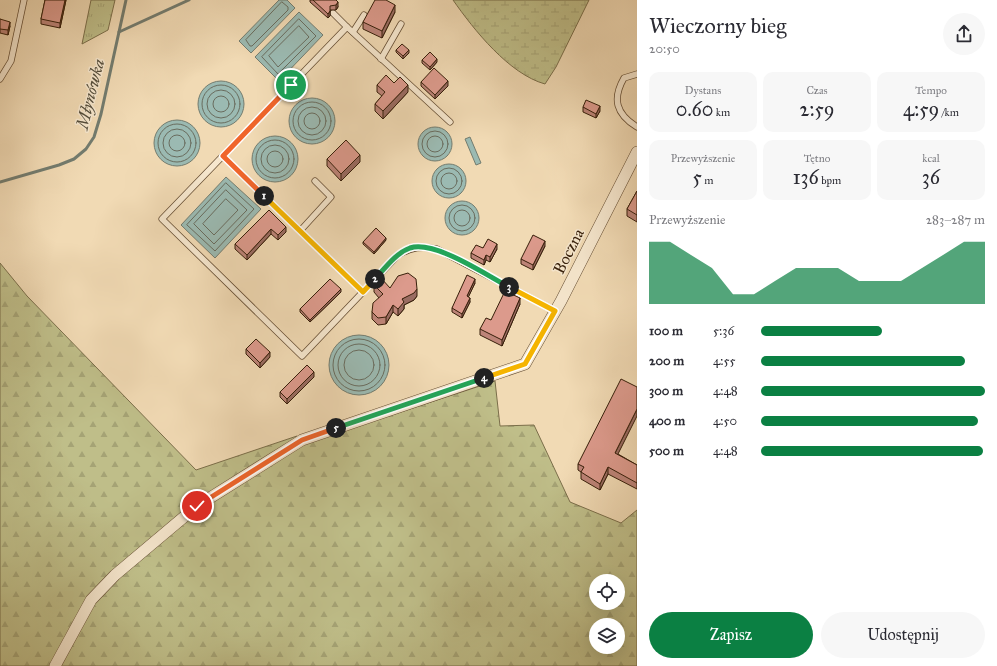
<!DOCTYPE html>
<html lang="pl">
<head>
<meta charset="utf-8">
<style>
  body { margin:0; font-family:"IM FELL Great Primer",serif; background:#f7f7f7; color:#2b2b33; height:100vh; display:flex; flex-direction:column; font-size:15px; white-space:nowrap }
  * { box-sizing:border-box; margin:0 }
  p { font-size:13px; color:#7c7c81 }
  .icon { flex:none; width:22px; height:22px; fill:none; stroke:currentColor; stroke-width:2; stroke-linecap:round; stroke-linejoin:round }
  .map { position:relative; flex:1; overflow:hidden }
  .drawer { display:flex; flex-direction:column; background:#fff; width:360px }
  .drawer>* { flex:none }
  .buttons { position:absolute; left:589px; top:574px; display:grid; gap:8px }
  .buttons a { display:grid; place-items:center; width:36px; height:36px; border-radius:50%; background:#fff; box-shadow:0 4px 16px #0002; font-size:20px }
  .pin { position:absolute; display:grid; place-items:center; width:34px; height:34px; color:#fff; margin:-17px; border:2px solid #fff; border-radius:50%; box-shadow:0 1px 4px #0007 }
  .km { position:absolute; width:20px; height:20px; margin:-10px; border-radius:50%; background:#222; color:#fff; font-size:11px; line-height:20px; text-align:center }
  .round { display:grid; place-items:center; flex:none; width:42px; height:42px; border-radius:21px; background:#f7f7f7 }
  .headline { display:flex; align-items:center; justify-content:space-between; height:68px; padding:0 12px }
  h1 { font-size:22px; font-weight:600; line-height:30px }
  .metrics { display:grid; grid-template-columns:repeat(3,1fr); gap:6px; height:68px; padding:4px 12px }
  .metrics div { display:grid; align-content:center; border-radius:10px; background:#f7f7f7; text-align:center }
  .metrics b { font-size:20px; font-weight:600 }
  .metrics small { font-size:11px; font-weight:400 }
  .metrics p { font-size:11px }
  .chart { height:112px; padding:8px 12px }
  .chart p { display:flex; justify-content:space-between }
  .chart svg { width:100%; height:72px; margin-top:4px; fill:#0b8043; opacity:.7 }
  .cta { display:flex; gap:8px; margin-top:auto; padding:8px 12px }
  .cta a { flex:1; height:46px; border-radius:24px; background:#0b8043; color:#fff; font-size:16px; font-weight:600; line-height:46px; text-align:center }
  .cta a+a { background:#f7f7f7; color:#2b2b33 }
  ul { padding:0 12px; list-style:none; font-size:13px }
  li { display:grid; grid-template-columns:64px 48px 1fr; align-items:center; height:30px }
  li i { height:10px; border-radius:5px; background:#0b8043 }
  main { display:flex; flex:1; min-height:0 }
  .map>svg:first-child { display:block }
</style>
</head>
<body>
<main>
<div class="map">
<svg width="637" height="666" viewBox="0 0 637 666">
  <defs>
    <pattern id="grass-tufts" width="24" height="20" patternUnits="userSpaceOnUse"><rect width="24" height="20" fill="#bfbe89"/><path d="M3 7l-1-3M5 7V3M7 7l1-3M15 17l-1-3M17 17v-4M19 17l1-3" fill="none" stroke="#a5a375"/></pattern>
    <pattern id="forest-firs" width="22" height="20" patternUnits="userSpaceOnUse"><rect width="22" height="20" fill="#bfbe89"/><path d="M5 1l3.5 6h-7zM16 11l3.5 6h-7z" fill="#a5a375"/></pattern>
    <pattern id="wetland-marsh" width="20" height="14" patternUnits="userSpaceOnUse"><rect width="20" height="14" fill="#bfbe89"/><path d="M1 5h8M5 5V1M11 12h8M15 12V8" fill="none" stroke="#a5a375"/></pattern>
  </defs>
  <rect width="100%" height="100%" fill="#f1dab4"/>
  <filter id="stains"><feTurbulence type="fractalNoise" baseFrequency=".005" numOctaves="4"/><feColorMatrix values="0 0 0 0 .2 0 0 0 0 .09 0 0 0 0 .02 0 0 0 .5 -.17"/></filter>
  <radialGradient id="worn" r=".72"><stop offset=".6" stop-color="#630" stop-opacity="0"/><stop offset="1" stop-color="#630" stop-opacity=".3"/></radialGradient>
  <polygon fill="url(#grass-tufts)" stroke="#7b6e4a" points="91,0 115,0 108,30 82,44"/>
  <path fill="url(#forest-firs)" stroke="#7b6e4a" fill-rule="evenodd" d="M0 263 27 296 196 470 297 436 306 443 495 381 500 426 534 425 570 502 621 523 637 510V666H0ZM596 581H618V603H596ZM596 625H618V647H596Z"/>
  <path fill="url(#wetland-marsh)" stroke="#7b6e4a" d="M453 0H589L556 67 545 84C509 74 474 30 453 0Z"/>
  <g fill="#9bbab2" stroke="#737c6f">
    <polygon points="279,0 287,0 295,8 251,53 239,41"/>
    <polygon points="299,12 323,35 279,81 255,57"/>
    <circle cx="221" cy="104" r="23"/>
    <circle cx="312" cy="121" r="23"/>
    <circle cx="177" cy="143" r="23"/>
    <circle cx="435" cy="144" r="17"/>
    <circle cx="275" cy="159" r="23"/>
    <polygon points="470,137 481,163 476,165 465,139"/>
    <circle cx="449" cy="181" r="17"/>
    <polygon points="226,177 261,209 215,258 181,225"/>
    <circle cx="462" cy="218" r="17"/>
    <circle cx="359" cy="365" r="30"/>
  </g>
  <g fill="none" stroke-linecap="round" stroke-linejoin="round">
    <g stroke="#696c5e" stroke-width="1">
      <polygon points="282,2 288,7 288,10 252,46 250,46 246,40"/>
      <polygon points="299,19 316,36 278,74 262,57"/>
      <polygon points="299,26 309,37 278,67 269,56"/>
      <circle cx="221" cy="104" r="19"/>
      <circle cx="221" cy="104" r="14"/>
      <circle cx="221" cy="104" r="8"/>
      <circle cx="312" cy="121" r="19"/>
      <circle cx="312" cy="121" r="14"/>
      <circle cx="312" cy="121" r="8"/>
      <circle cx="177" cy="143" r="19"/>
      <circle cx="177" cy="143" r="14"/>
      <circle cx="435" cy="144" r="13"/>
      <circle cx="177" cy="143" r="8"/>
      <circle cx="435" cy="144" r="8"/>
      <circle cx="275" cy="159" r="19"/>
      <circle cx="275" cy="159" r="14"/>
      <circle cx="275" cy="159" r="8"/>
      <circle cx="449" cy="181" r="13"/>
      <circle cx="449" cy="181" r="8"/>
      <polygon points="226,183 254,209 215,251 187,225"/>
      <polygon points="226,190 247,210 214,244 194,224"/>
      <polygon points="226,199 238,210 214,235 203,224"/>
      <circle cx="462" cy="218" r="13"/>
      <circle cx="462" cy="218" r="8"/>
      <circle cx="359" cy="365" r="26"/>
      <circle cx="359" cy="365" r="21"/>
      <circle cx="359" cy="365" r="15"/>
    </g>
    <g stroke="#737c6f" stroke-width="3">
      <polyline points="119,32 189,0"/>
      <polyline points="0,182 59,165 74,159 86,149 94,137 101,114 126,0"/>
    </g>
    <defs>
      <g id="lane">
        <polyline points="333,13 347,27"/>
        <polyline points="353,32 364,15"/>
        <polyline points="381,59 401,24"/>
        <path d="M637 74 624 78C612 99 616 114 637 127"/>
        <polyline points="0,79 11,61 24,0"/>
        <path d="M450 122 347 27 162 219 302 356 398 255C412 247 422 246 437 249L555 311"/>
        <polyline points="223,156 363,292"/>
        <polyline points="300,231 331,197 315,181"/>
      </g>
      <polyline id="street" points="55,666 91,600 115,575 197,506 302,440 525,364 561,301 637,152"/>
    </defs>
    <use href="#lane" stroke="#664e34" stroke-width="7"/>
    <use href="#street" stroke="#664e34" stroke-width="12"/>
    <use href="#lane" stroke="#f6e7ce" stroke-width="5.5"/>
    <use href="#street" stroke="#f6e7ce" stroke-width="11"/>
  </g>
  <g fill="#bd8478" stroke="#371f0a">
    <polygon points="45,0 66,0 60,28 41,24 41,19"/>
    <polygon points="310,0 336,0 338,7 336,10 330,10 330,16 328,18 310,2"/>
    <polygon points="395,12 382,38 363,29 363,22"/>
    <polygon points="0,19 10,26 8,35 0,33"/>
    <polygon points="396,50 409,53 403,59 396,52"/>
    <polygon points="422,60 437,62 430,70 422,63"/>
    <polygon points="421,82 448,86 435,99 421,86"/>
    <polygon points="394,83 408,92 383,119 375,111 375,104 382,96 377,92 377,85"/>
    <polygon points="583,107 600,111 596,118 583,112"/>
    <polygon points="327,159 360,162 341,181 327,166"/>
    <polygon points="637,191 637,222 627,216 627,209"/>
    <polygon points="269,210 286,232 278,240 271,234 247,260 235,249 235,244"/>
    <polygon points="386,240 374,254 363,244 363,242"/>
    <polygon points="545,246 533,270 521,264 521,259"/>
    <polygon points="483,248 497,249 490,262 486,260 484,265 471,258 471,253"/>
    <polygon points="475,283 468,297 470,302 462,318 452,312 452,308"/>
    <polygon points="374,285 390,288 417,296 414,300 404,305 404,309 398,316 393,312 386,324 378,325 372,319 372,312 379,298 374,292"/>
    <polygon points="341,292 310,322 300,312 300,309"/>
    <polygon points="520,304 502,346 480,335 480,329 491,320"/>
    <polygon points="246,349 270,357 260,368 246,354"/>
    <polygon points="314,377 287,404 280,397 280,392"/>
    <polygon points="618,454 637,465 637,489 608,474 600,490 581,479 581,472 578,470 578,464"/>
  </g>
  <g fill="#9a6c62" stroke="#371f0a">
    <polygon points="65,0 66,0 60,28 60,23"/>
    <polygon points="338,2 338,7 336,10 336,5"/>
    <polygon points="395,5 395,12 382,38 382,31"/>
    <polygon points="330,11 330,16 328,18 328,14"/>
    <polygon points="10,22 10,26 8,35 8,30"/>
    <polygon points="409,50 409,53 403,59 403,56"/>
    <polygon points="437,59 437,62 430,70 430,67"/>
    <polygon points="448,81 448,86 435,99 435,95"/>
    <polygon points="408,85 408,92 383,119 383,111"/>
    <polygon points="600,106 600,111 596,118 596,114"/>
    <polygon points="360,155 360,162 341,181 341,174"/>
    <polygon points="286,227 286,232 278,240 278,235"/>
    <polygon points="271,229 271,234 247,260 247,255"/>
    <polygon points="386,238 386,240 374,254 374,252"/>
    <polygon points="545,241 545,246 533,270 533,265"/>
    <polygon points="497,244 497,249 490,262 490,257"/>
    <polygon points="486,255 486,260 484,265 484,260"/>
    <polygon points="475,279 475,283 467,300 467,296"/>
    <polygon points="341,289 341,292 310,322 310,320"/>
    <polygon points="417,289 417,296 414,300 404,305 404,309 398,316 398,309 402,299"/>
    <polygon points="470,298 470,302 462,318 462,314"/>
    <polygon points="520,298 520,304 502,346 502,340"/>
    <polygon points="393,305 393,312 386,324 386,317"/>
    <polygon points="270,352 270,357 260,368 260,363"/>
    <polygon points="314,372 314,377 287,404 287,399"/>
    <polygon points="637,409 637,416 615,460 615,453"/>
    <polygon points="608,467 608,474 600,490 600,484"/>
  </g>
  <g fill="#dc9a8c" stroke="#371f0a">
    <polygon points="45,0 65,0 60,23 41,19"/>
    <polygon points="313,0 336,0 338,2 336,5 330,6 330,11 328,14"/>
    <polygon points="375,0 386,0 395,5 382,31 363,22"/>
    <polygon points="0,19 10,22 8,30 0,29"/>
    <polygon points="402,44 409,50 403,56 396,50"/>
    <polygon points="430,52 437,59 430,67 422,60"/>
    <polygon points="434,68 448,81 435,95 421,82"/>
    <polygon points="386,75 394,83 400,77 408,85 383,111 375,104 385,92 377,85"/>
    <polygon points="586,100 600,106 596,114 583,107"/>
    <polygon points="346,140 360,155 341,174 327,159"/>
    <polygon points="637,191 637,215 627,209"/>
    <polygon points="269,210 286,227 278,235 271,229 247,255 235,244"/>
    <polygon points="376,228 386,238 374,252 363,242"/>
    <polygon points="533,235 545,241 533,265 521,259"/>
    <polygon points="488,239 497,244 490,257 486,255 484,260 471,253 476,245 483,248"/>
    <polygon points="408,273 416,279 417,289 414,293 402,299 404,302 398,309 393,305 386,317 378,318 372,312 373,303 383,294 374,285 381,278 390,288 398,276"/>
    <polygon points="467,275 475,279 467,296 470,298 462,314 452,308"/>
    <polygon points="330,279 341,289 310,320 300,309"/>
    <polygon points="505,291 520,298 502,340 480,329 486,318 491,320"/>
    <polygon points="256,339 270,352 260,363 246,349"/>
    <polygon points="307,365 314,372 287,399 280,392"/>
    <polygon points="621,379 637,387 637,409 615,453 637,465 637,483 608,467 600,484 581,472 584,467 578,464"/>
  </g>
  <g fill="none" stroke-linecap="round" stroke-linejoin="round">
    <defs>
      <polyline id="split-1" points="264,196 223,156 291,85"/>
      <polyline id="split-2" points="264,196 363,292 375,279"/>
      <path id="split-3" d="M375 279C385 268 396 253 410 248 435 240 486 275 509 287"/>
      <polyline id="split-4" points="484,378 525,364 555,311 509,287"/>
      <polyline id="split-5" points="336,428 484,378"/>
      <polyline id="split-6" points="197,506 302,440 336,428"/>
    </defs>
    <use href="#split-1" stroke="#fff" stroke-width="8"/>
    <use href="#split-2" stroke="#fff" stroke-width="8"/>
    <use href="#split-3" stroke="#fff" stroke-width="8"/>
    <use href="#split-4" stroke="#fff" stroke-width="8"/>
    <use href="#split-5" stroke="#fff" stroke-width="8"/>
    <use href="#split-6" stroke="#fff" stroke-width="8"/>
    <use href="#split-1" stroke="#f0652b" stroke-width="5"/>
    <use href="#split-2" stroke="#f5b400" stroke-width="5"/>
    <use href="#split-3" stroke="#22a559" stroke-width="5"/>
    <use href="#split-4" stroke="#f5b400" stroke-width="5"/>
    <use href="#split-5" stroke="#22a559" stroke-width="5"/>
    <use href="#split-6" stroke="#f0652b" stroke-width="5"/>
  </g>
  <g text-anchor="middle" stroke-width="3" stroke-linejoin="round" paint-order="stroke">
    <g font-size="16" fill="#371f0a" stroke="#f6e7ce">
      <text transform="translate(568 251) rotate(-63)" y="6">Boczna</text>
    </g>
    <g font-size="17" font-style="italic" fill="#554e3c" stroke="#f6e7ce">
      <text transform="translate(90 94) rotate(-76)" y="6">Młynówka</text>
    </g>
  </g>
  <rect width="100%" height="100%" filter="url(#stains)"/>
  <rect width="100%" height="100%" fill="url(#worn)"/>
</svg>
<div class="buttons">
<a><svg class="icon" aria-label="locate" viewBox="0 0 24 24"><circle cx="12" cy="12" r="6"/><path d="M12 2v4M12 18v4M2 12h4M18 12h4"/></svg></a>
<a><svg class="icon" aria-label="layers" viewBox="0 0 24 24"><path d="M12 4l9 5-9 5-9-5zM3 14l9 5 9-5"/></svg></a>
</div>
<div class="pin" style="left:291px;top:85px;background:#1e9e55"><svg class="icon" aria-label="arrive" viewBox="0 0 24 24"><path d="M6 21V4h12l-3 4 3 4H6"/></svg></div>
<div class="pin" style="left:197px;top:506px;background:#d93025"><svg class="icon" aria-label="check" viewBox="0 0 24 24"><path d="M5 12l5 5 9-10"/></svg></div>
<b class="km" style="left:264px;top:196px">1</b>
<b class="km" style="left:375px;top:279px">2</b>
<b class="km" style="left:509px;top:287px">3</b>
<b class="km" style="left:484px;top:378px">4</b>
<b class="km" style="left:336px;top:428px">5</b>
</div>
<section class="drawer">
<div class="headline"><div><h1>Wieczorny bieg</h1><p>20:50</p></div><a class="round"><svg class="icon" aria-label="share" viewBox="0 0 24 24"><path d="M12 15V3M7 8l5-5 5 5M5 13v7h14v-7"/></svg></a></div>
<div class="metrics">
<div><p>Dystans</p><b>0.60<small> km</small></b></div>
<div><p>Czas</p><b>2:59</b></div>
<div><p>Tempo</p><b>4:59<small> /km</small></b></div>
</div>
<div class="metrics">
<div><p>Przewyższenie</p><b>5<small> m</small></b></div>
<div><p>Tętno</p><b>136<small> bpm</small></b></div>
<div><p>kcal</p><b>36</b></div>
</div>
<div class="chart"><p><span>Przewyższenie</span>283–287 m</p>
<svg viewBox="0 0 160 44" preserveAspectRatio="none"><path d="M0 44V6L10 6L20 14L30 22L40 38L50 38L60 30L70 22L80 22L90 22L100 30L110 30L120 30L130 22L140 14L150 6L160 6V44z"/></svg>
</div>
<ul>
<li><b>100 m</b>5:36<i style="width:54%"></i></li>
<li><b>200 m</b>4:55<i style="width:91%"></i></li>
<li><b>300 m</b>4:48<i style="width:100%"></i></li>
<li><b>400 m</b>4:50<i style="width:97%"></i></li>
<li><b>500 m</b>4:48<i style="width:99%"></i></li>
</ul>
<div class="cta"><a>Zapisz</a><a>Udostępnij</a></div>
</section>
</main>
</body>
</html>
